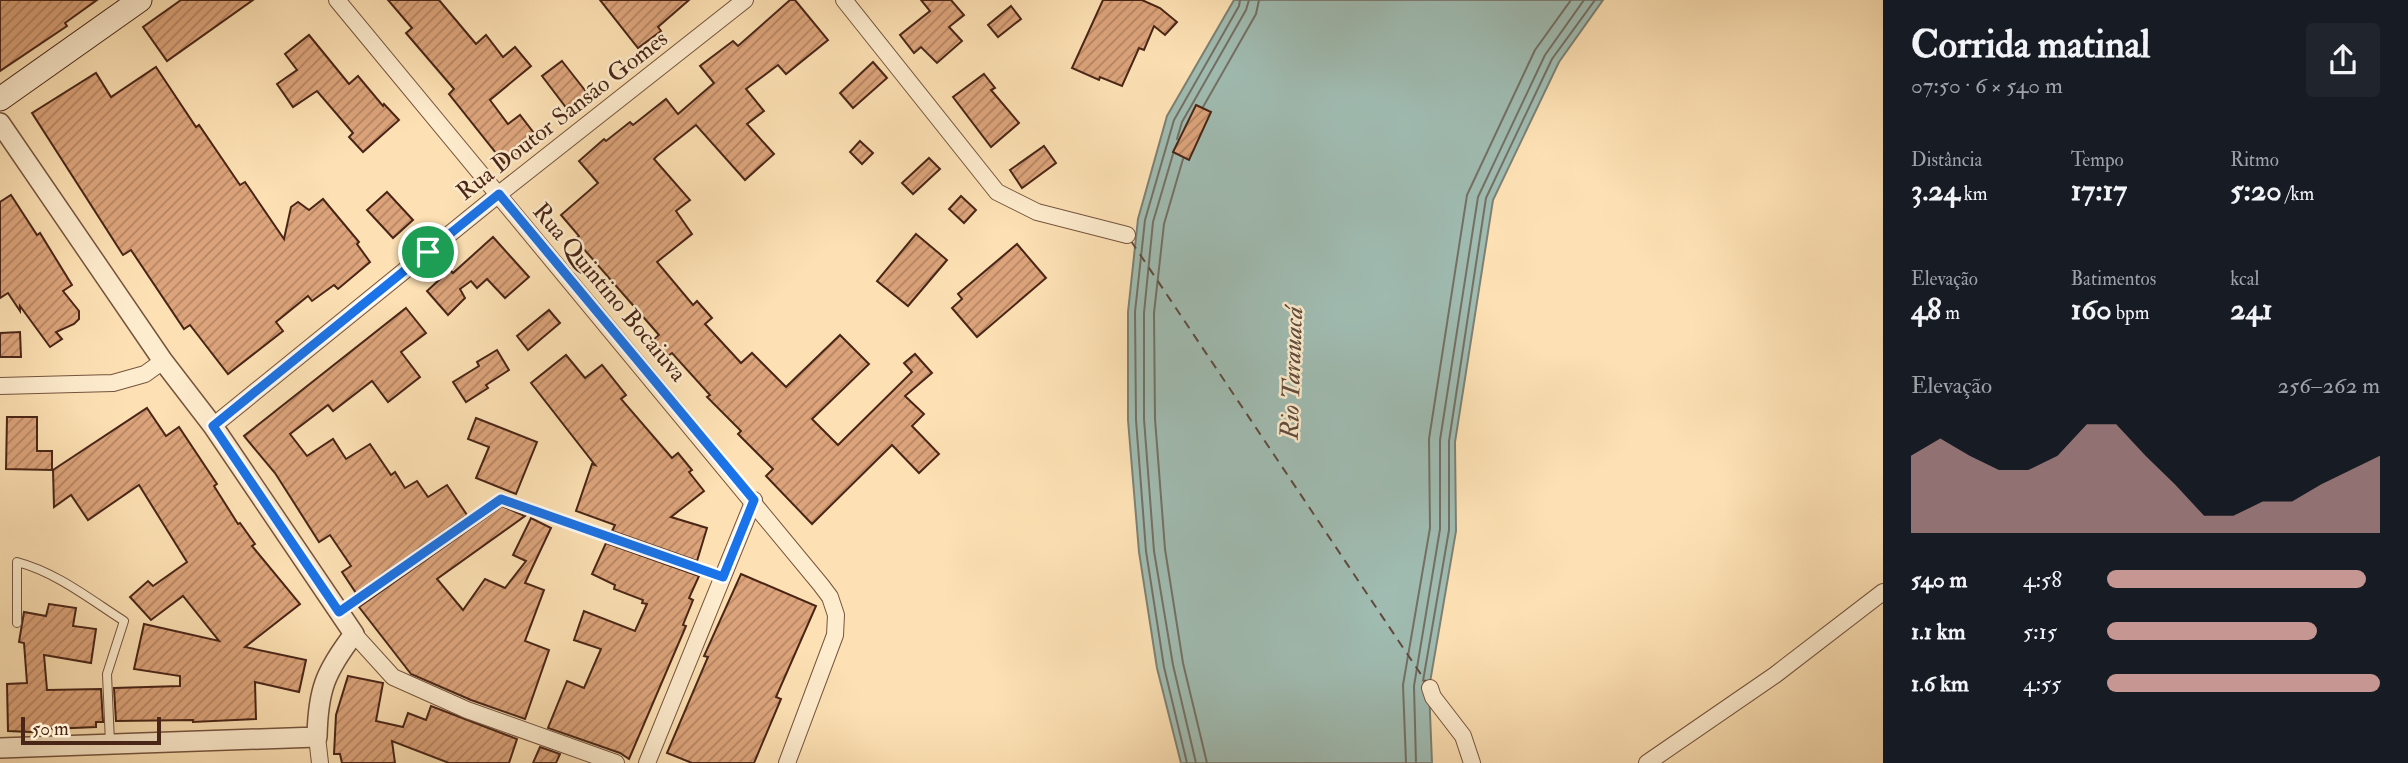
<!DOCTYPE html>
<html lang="pt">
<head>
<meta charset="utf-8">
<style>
  body { margin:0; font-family:"IM FELL Double Pica",serif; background:#20242c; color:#f1f3f6; height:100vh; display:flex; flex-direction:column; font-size:26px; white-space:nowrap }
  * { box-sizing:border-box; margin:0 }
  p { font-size:23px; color:#9ea1a6 }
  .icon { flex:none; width:38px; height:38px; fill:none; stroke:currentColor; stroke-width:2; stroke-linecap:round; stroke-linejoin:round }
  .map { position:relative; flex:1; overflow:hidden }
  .details { display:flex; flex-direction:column; background:#171b24; width:525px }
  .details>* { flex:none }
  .scale { position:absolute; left:21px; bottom:18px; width:140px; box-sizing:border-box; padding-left:7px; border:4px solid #492517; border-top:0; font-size:19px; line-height:24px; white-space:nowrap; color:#492517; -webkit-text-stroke:5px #feecce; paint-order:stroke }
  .pin { position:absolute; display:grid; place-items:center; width:60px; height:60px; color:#fff; margin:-30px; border:4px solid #fff; border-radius:50%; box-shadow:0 2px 7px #0007 }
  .round { display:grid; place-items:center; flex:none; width:74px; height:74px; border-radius:7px; background:#20242c }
  .overview { display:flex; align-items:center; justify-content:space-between; height:119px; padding:0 28px }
  h1 { font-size:38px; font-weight:700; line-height:52px }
  .figures { display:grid; grid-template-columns:repeat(3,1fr); gap:10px; height:119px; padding:7px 28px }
  .figures div { display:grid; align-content:center }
  .figures b { font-size:30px; font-weight:700 }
  .figures small { font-size:19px; font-weight:400 }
  .figures p { font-size:19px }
  .chart { height:196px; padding:14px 28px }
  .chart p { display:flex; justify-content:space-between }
  .chart svg { width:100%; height:126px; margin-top:7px; fill:#c59692; opacity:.7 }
  ul { padding:0 28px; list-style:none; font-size:23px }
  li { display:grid; grid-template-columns:112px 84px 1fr; align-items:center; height:52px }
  li i { height:18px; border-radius:9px; background:#c59692 }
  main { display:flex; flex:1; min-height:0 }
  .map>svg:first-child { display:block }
</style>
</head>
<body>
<main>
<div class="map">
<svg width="1883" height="763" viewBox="0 0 1883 763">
  <defs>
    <pattern id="building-hatch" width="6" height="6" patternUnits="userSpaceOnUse" patternTransform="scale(1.75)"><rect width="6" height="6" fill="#dda47b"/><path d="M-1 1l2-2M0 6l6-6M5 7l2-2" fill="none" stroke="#b58564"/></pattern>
  </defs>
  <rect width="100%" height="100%" fill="#fde1b4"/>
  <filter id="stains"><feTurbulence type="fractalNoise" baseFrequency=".00286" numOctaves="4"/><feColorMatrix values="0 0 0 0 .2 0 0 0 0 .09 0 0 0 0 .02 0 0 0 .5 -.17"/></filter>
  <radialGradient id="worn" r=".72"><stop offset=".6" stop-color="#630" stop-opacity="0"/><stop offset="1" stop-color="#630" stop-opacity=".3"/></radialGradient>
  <polygon fill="#a0bcb2" stroke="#7d8074" stroke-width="2" points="1234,0 1603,0 1559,62 1493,200 1455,442 1456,531 1429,688 1432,763 1181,763 1157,668 1139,552 1128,420 1128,312 1138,219 1167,116"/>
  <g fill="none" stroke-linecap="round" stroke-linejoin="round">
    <g stroke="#747064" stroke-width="2">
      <polyline points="1203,107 1256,14 1259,0"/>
      <polyline points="1177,139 1182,122 1246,10 1249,0"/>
      <polyline points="1173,154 1153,222 1144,313 1144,419 1154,551 1173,665 1196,763"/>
      <polyline points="1183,159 1164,224 1154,313 1155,419 1165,549 1183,663 1207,763"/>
      <polyline points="1423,681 1449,530 1449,441 1486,198 1552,59 1595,0"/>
      <polyline points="1187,763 1164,667 1146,551 1136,420 1135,312 1145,220 1174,120 1239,6 1240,0"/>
      <polyline points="1406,763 1403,685 1430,528 1429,439 1467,195 1535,50 1571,0"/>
      <polyline points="1416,763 1414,686 1440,529 1440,440 1478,197 1545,55 1584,0"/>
    </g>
    <polyline stroke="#5f4b3e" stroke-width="2" stroke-dasharray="9 7" stroke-linecap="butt" points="1131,241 1426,682"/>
  </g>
  <g fill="url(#building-hatch)" stroke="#492517" stroke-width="2">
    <polygon points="0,0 97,0 65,23 67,26 0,71"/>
    <polygon points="181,0 253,0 167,61 143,27"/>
    <polygon points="388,0 439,0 476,44 486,35 503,57 515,47 531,66 490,100 508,124 520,115 537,137 504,163 449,94 454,89 406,33 412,28"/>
    <polygon points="600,0 689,0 658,27 661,31 638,48"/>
    <polygon points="790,0 795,0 828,40 786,74 778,65 746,89 764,111 747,124 774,154 745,180 696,125 657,156 654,159 690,200 676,211 692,234 657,262 693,305 697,301 712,318 705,324 741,363 752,353 786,387 840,335 869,364 812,419 838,445 912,372 904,363 915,354 932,373 905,396 924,414 912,426 939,454 919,473 892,445 812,524 766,476 773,469 738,434 741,431 707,397 710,395 672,353 668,356 653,340 659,335 575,239 579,236 561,215 598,183 579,161 604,139 606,141 630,122 633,125 666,99 678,114 714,83 700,66 733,41 738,46"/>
    <polygon points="921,0 951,0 964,15 949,27 962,41 937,63 921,47 914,53 900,35 930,11"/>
    <polygon points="1103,0 1142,0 1160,8 1177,22 1165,35 1154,26 1144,50 1139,48 1122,86 1100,77 1099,80 1072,68"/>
    <polygon points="1011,6 1021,19 998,37 988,25"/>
    <polygon points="309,35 349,84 358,76 383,106 384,104 399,120 363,152 349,137 353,133 317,91 293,107 277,84 297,70 285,54"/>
    <polygon points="562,61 591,98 571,114 542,76"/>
    <polygon points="873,62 887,78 853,108 840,93"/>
    <polygon points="156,67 196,127 199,125 240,185 245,182 284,239 291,207 298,202 309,210 323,199 359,242 357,244 370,262 338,289 334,285 312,301 308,296 276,322 283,331 228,374 190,325 184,329 131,250 123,255 32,113 96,73 111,97"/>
    <polygon points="984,74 995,88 991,90 1019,123 991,147 953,97"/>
    <polygon points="1196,105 1211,112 1189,160 1173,152"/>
    <polygon points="860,141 873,153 862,164 850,152"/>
    <polygon points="1044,146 1056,163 1022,188 1010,170"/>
    <polygon points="929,158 940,169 913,194 902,183"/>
    <polygon points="387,192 413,220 393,238 367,210"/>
    <polygon points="11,195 37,235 40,233 72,285 63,291 79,311 79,319 74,324 56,332 62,339 50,347 20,306 20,311 8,293 0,298 0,202"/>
    <polygon points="961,196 976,210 964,223 949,209"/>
    <polygon points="916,234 947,260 908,306 877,281"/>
    <polygon points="493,237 529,277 505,298 487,279 477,288 471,281 460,289 465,298 448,315 427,291 450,270 453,273"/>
    <polygon points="1017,244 1046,278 977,337 952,308 962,299 958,294"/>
    <polygon points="406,308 426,333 401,352 420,377 388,402 372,381 333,411 328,405 290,434 307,456 333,439 346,459 370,444 391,475 395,472 405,488 417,481 428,497 447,485 467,515 356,593 342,572 351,566 330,535 319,542 275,473 244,436"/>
    <polygon points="549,310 560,323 528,350 517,336"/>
    <polygon points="20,332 21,357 0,357 0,333"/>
    <polygon points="497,350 509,370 486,385 488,388 466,402 453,382 479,366 477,362"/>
    <polygon points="566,355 585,378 602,365 626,395 621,399 672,458 678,453 692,470 689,472 704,491 671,517 707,528 697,561 612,531 615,525 576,511 592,464 595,465 531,383"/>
    <polygon points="147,408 166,436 179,427 217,484 214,486 238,524 240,523 255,544 252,546 300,604 245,647 306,660 299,692 255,682 256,719 193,722 193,720 116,721 114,688 180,686 180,676 134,669 144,624 219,641 183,596 151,620 130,597 148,581 153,586 187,562 139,485 88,520 71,495 54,507 53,470"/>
    <polygon points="7,417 37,417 37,451 52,451 52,470 6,469"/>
    <polygon points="476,418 537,442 516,494 476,478 489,447 468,439"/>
    <polygon points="502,506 525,516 437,579 463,610 485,579 505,588 526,561 513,555 531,518 551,528 525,583 544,590 525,641 549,650 525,719 471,700 411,674 359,607"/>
    <polygon points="606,543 699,576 689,598 693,600 683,625 686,626 629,759 620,753 548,728 567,681 584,688 601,649 574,640 584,611 635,631 647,604 642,603 643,600 614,589 615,585 592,574"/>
    <polygon points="741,574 816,606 776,697 781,699 754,763 692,763 667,753 708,657 704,656"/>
    <polygon points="49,604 76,608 73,626 96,629 91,663 44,655 47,690 101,689 103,722 96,722 96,727 49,729 49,731 30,732 8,731 7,684 27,683 24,643 19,642 24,612 46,616"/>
    <polygon points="348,676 383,683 376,721 403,727 408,713 426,720 431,706 517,739 509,763 449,763 392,741 395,763 342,763 340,754 334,754 336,715"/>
    <polygon points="540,747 560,754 556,763 533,763"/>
  </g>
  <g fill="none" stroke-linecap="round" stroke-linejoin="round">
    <defs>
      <g id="service">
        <polyline points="339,613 501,499 723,577"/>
        <path d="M17 623V562C56 572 91 600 124 621L107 674 110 743"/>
      </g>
      <g id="minor">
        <polyline points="337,0 821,585 830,597 836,615 835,635 787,763"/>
        <polyline points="844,0 997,192 1037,212 1127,235"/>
        <polyline points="0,386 113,383 145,374 163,361"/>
        <polyline points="213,426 499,194 745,0"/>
        <polyline points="354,634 393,677 467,710 616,763"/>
        <polyline points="1430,688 1433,697 1463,736 1472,763"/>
        <polyline points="317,737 320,763"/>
        <polyline points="647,763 754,500"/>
        <polyline points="1647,763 1775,675 1883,592"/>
      </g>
      <path id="tertiary" d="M0 123 163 361 213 426 354 634C325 672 318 690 317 737L0 748"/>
      <polyline id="secondary" points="0,99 140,0"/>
    </defs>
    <use href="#service" stroke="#76543e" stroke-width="10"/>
    <use href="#minor" stroke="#76543e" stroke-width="18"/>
    <use href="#tertiary" stroke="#76543e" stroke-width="22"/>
    <use href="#secondary" stroke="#492517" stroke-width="25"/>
    <use href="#service" stroke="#feecce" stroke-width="8"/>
    <use href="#minor" stroke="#feecce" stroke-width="16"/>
    <use href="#tertiary" stroke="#feecce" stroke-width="19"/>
    <use href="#secondary" stroke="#feecce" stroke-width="23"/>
  </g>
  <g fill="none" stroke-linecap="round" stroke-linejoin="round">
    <defs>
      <polygon id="route" points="499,194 754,500 723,577 501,499 339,612 213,426"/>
    </defs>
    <use href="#route" stroke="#fff" stroke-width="14"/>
    <use href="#route" stroke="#1a73e8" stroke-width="9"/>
  </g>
  <g text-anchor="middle" stroke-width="5" stroke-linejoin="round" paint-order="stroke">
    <g font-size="24" fill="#492517" stroke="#feecce">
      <text transform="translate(562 115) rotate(-38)" y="8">Rua Doutor Sansão Gomes</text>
      <text transform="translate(610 292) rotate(50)" y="8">Rua Quintino Bocaiuva</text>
    </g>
    <g font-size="26" font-style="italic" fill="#5f4b3e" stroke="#feecce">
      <text transform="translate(1291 373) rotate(-88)" y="9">Rio Tarauacá</text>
    </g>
  </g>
  <rect width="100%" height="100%" filter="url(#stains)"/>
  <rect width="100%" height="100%" fill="url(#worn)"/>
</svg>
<div class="scale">50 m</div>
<div class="pin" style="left:428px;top:252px;background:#1e9e55"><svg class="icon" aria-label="arrive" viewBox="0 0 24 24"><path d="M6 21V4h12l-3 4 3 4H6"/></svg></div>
</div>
<section class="details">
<div class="overview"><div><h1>Corrida matinal</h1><p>07:50 · 6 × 540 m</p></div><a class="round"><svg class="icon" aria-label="share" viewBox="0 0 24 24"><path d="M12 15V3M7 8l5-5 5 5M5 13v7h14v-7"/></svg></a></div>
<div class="figures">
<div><p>Distância</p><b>3.24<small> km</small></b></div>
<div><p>Tempo</p><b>17:17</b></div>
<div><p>Ritmo</p><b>5:20<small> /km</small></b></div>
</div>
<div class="figures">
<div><p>Elevação</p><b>48<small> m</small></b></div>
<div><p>Batimentos</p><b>160<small> bpm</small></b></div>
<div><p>kcal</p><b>241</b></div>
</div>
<div class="chart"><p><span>Elevação</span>256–262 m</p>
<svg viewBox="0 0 160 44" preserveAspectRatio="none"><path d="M0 44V17L10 11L20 17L30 22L40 22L50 17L60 6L70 6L80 17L90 27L100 38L110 38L120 33L130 33L140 27L150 22L160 17V44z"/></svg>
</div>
<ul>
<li><b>540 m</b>4:58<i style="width:95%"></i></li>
<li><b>1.1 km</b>5:15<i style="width:77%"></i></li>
<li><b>1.6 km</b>4:55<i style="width:100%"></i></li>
</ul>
</section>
</main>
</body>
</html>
